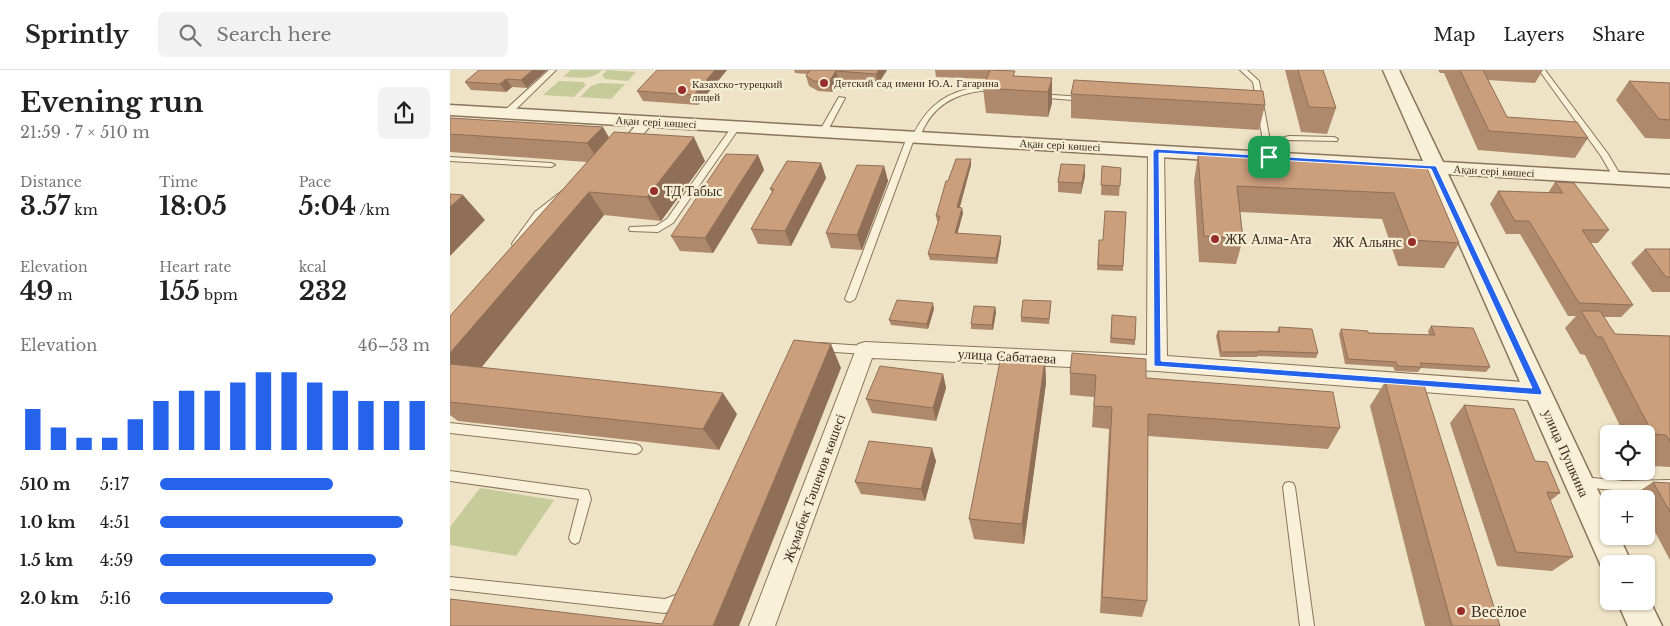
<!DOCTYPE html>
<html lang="en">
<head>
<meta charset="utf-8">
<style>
  body { margin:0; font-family:"Libre Baskerville",serif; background:#f2f2f2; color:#222; height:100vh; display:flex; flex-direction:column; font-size:19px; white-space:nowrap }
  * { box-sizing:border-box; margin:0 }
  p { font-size:16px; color:#767676 }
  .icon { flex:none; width:28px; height:28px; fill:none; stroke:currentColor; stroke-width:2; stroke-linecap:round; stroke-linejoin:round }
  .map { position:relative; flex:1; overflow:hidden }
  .drawer { display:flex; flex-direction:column; background:#fff; width:450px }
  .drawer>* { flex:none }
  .controls { position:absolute; left:1150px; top:355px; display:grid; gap:10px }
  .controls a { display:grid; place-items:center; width:55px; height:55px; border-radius:8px; background:#fff; box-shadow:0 1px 4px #0004; font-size:25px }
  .pin { position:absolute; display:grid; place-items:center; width:42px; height:42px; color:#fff; margin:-21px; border-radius:10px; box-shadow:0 2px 8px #0006 }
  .round { display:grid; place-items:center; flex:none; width:52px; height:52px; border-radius:8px; background:#f2f2f2 }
  .summary { display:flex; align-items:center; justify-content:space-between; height:85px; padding:0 20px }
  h1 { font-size:28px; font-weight:700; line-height:38px }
  .figures { display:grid; grid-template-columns:repeat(3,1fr); gap:8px; height:85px; padding:5px 20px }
  .figures div { display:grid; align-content:center }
  .figures b { font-size:25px; font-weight:700 }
  .figures small { font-size:14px; font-weight:400 }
  .figures p { font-size:14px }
  .chart { height:140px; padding:10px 20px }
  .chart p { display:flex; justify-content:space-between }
  .chart svg { width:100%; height:90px; margin-top:5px; stroke:#2563eb; stroke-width:6 }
  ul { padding:0 20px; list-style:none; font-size:16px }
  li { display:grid; grid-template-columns:80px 60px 1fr; align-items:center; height:38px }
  li i { height:12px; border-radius:6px; background:#2563eb }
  header { display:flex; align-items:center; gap:30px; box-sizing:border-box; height:70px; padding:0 25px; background:#fff; border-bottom:1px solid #e0e0e0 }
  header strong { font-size:24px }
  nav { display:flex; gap:28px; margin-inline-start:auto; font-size:18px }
  .search { width:350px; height:45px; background:#f2f2f2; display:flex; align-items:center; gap:12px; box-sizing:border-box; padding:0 18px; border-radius:8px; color:#767676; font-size:19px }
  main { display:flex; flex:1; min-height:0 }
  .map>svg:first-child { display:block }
</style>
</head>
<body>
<header>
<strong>Sprintly</strong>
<div class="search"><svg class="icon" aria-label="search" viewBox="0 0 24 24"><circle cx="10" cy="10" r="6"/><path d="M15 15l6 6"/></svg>Search here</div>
<nav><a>Map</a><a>Layers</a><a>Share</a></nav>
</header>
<main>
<section class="drawer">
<div class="summary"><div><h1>Evening run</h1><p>21:59 · 7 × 510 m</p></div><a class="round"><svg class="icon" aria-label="share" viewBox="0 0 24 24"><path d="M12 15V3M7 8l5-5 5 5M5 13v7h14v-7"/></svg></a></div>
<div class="figures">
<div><p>Distance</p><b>3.57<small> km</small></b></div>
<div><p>Time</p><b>18:05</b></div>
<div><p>Pace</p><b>5:04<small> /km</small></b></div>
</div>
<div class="figures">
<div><p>Elevation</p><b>49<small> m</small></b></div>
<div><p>Heart rate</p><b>155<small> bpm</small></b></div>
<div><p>kcal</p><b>232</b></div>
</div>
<div class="chart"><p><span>Elevation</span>46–53 m</p>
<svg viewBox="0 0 160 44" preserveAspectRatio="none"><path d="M5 44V24M15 44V33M25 44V38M35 44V38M45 44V29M55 44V20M65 44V15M75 44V15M85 44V11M95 44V6M105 44V6M115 44V11M125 44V15M135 44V20M145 44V20M155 44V20"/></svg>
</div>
<ul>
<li><b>510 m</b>5:17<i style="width:64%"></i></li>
<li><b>1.0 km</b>4:51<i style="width:90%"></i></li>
<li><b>1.5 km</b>4:59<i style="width:80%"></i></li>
<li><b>2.0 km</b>5:16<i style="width:64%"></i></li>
</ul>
</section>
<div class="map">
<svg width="1220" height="556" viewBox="0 0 1220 556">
  <rect width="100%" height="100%" fill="#eee3c6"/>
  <g fill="#c5cc9a">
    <path d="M121 0H152C141 11 128 7 113 7Z"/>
    <polygon points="157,0 186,2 178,11 155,9 152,5"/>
    <polygon points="109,11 133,12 136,15 124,27 93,25"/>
    <polygon points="150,13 175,14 161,29 130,27 141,16"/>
    <polygon points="30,418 104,430 66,486 0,475 0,457"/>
  </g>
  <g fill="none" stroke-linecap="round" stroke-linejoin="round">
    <defs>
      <g id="service">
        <polygon points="99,0 106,0 59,46 53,46 53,42"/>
        <polygon points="790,0 797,0 809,11 820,71 839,66 884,67 888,69 887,71 839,70 821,75 823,87 822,89 816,89 803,12"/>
        <polygon points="1089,0 1095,0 1158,84 1172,108 1171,110 1165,110 1151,86"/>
        <path d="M533 16H547L550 18 547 20C518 20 491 28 476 54 473 59 471 64 469 69H464L405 229 400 232 397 231 395 229 457 67 463 65C479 33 498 21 533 16Z"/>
        <polygon points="588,24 634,27 638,29 634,31 586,27 585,26"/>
        <polygon points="389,27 395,28 377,62 376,64 370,64 369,62"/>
        <polygon points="283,55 289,55 290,57 223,153 208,162 180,161 179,159 180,157 206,156 217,149"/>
        <polygon points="0,87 101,93 105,95 101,97 0,91"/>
        <polygon points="112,121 115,122 115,126 91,146 69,176 63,176 62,174 63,172 85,142"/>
        <polygon points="370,273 415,276 419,277 420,280 419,283 415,284 370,281 366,280 365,277 366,274"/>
        <polygon points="0,353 186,374 190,376 192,379 190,382 186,384 0,363"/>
        <polygon points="0,401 138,420 141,429 129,472 125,474 121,472 119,468 129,429 0,411"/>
        <polygon points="1132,407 1174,411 1220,410 1220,420 1174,421 1132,417 1128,416 1126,412 1128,408"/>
        <polygon points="839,412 843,413 845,417 864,556 850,556 833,417 835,413"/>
        <polygon points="0,507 215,529 233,522 238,523 239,528 238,533 215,543 0,519"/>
      </g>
      <g id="minor">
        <polygon points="196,48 201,49 203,52 201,55 175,86 165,86 162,83 165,80 191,49"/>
        <polygon points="706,76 711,78 714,81 717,286 1088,313 1095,316 1099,322 1095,328 1088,331 707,301 422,288 325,556 299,556 408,274 415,272 697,285 698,81 701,78"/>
      </g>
      <g id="tertiary">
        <polygon points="933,0 949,0 993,92 1220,105 1220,117 998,104 1159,444 1159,466 1169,466 1182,494 1159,494 1159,506 1155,505 978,103 0,45 0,35 973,91"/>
        <polygon points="1196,523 1212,556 1178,556 1167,531 1196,531"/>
      </g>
    </defs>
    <use href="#service" stroke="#89755c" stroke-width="2"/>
    <use href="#minor" stroke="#89755c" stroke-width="2"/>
    <use href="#tertiary" stroke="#89755c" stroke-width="3"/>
    <use href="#service" fill="#f9f0d9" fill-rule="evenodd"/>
    <use href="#minor" fill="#f9f0d9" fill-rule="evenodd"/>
    <use href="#tertiary" fill="#f9f0d9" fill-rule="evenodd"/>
  </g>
  <g fill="#af896b">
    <polygon points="29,0 97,0 77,18 62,17 56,22 21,20 15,12"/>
    <polygon points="207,0 277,0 248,35 193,31 187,21"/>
    <polygon points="344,0 437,0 428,14 389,11 382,22 368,21 359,16 356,6 357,4 345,3"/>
    <polygon points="485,0 555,0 565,6 602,8 602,33 598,47 536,43 533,18 537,9 486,7"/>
    <polygon points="835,0 873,0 886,38 877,64 851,62"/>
    <polygon points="988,0 1093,0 1085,13 1038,10 1057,47 1138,68 1125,88 1028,80 994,3 990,3"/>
    <polygon points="1179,11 1220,13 1220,69 1195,68 1166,30"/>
    <polygon points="621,24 815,35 809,60 621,48"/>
    <polygon points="0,48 159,68 255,91 211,151 154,145 32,297 287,344 269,380 8,351 0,345 0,246 137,92 0,82"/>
    <polygon points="308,85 314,100 263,183 230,181 221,166"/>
    <polygon points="748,85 976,96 1009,173 994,198 948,196 932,149 790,142 793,169 786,194 749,192 744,111"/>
    <polygon points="521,89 521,95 510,137 513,143 507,163 551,172 547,194 480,190 478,184 488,152 487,151 486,146 498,111"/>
    <polygon points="371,93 376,108 341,176 308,174 301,159 322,122 320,119"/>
    <polygon points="434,96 438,111 412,180 381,178 376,163"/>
    <polygon points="652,96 671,98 669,126 651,125"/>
    <polygon points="635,106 631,124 608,122 608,112"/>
    <polygon points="1105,112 1159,160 1148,173 1141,173 1183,235 1171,247 1154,247 1165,264 1220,266 1220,397 1203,396 1196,383 1196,364 1174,364 1135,285 1130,284 1115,258 1126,246 1118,246 1070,164 1056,164 1040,134 1048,121 1098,123"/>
    <polygon points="676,142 673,201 647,200 649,170 653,170"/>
    <polygon points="1195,179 1220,179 1220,222 1202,222 1181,193"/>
    <polygon points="601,236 599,254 571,252 571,247"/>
    <polygon points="545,237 546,242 543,260 521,259 521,254"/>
    <polygon points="484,239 478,259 441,255 439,250"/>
    <polygon points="662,245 685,270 685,275 660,273"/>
    <polygon points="981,256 1040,297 1036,302 971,298 968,302 945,301 943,297 895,294 889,264 891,259 918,263 979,265 978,261"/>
    <polygon points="829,257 868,283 866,288 808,286 807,287 770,287 766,266 768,261 827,262"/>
    <polygon points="595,289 596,313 574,474 524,469 519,449"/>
    <polygon points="620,303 696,308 890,358 878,379 698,366 697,531 692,547 650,543 659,359 642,357 644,327 620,325"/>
    <polygon points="493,304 496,318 486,351 422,343 416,329"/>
    <polygon points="935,312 1050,556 975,556 920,336"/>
    <polygon points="1014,335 1085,391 1110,423 1100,431 1123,487 1102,501 1047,496 1000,353"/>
    <polygon points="486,391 475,431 411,424 405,412"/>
    <polygon points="1203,412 1220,413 1220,490 1196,445 1196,429 1187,429 1185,424"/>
  </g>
  <g fill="#8f6f57">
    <polygon points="83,0 97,0 77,18 71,10"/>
    <polygon points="265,0 277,0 248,35 244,25"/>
    <polygon points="429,0 437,0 428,14 426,4"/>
    <polygon points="386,1 389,11 382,22 379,12"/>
    <polygon points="602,8 602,33 598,47 598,22"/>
    <polygon points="56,9 62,17 56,22 50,14"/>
    <polygon points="153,57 164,76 150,93 137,73"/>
    <polygon points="244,67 255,91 211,151 197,127"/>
    <polygon points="308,85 314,100 263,183 255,168"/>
    <polygon points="521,89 521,95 508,143 507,137"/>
    <polygon points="371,93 376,108 341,176 335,161"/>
    <polygon points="635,95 635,106 631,124 632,113"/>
    <polygon points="434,96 438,111 412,180 407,165"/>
    <polygon points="139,122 154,145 17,315 0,301 0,283"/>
    <polygon points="13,125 35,150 0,186 0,137"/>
    <polygon points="512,138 513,143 506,169 505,163"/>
    <polygon points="551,166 551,172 547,194 546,188"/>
    <polygon points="483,233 484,239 478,259 477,254"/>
    <polygon points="545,237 546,242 543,260 542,255"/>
    <polygon points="381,274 391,298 289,556 263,556"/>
    <polygon points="595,289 596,313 574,474 572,454"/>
    <polygon points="493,304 496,318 486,351 483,338"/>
    <polygon points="273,323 287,344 269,380 253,359"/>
    <polygon points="482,378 486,391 475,431 471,419"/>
  </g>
  <g fill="#cc9f7c" stroke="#8f6f57">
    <polygon points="29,0 83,0 71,10 56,9 50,14 15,12"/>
    <polygon points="207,0 265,0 244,25 187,21"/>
    <polygon points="360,0 429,0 426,4 386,1 379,12 364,11 356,6"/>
    <polygon points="540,0 565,1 563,6 602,8 598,22 533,18"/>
    <polygon points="848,0 873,0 886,38 859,37"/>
    <polygon points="1010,0 1033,0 1057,47 1127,52 1138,68 1039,61"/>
    <polygon points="624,10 813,21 815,35 621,24"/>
    <polygon points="1179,11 1220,13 1220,50 1209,49"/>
    <polygon points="0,48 153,57 137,73 0,64"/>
    <polygon points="164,62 244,67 197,127 139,122 0,283 0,246"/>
    <polygon points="276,84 308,85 255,168 221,166"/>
    <polygon points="748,85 976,96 1009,173 962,170 944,123 787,116 793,169 754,166"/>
    <polygon points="506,89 521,89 507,137 512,138 505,163 551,166 546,188 478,184 490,146 486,146 496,111 498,111"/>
    <polygon points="337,91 371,93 335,161 301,159 324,119 320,119"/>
    <polygon points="611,94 635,95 632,113 608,112"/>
    <polygon points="407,95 434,96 407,165 376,163"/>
    <polygon points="652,96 671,98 670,116 651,115"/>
    <polygon points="1105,112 1124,113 1159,160 1132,160 1183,235 1129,233 1079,151 1065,151 1048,121 1113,123"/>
    <polygon points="0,124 13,125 0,137"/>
    <polygon points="655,141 676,142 673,196 648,195 649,170 653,170"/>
    <polygon points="1195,179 1220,179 1220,207 1216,207"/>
    <polygon points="447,230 483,233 477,254 439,250"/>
    <polygon points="573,230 601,231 599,249 571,247"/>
    <polygon points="524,236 545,237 542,255 521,254"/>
    <polygon points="1131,241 1150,241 1165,264 1220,266 1220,372 1216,365 1203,364 1152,267 1147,267"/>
    <polygon points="662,245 686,247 685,270 661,268"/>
    <polygon points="981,256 1023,258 1040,297 970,293 972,297 948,296 946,292 898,289 891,259 918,261 918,263 985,265"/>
    <polygon points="829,257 862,259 868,283 809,281 809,282 771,282 768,261 830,262"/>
    <polygon points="344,270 381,274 263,556 0,556 0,529 212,554"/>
    <polygon points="622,283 696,289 696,308 883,322 890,358 698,344 697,531 652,527 662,337 644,336 646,305 620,303"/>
    <polygon points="551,286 595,289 572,454 519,449"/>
    <polygon points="0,294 273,323 253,359 0,332"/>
    <polygon points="430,296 493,304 483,338 416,329"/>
    <polygon points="935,312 974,315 1050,556 1002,556"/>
    <polygon points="1014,335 1064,339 1085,391 1097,392 1110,423 1097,422 1123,487 1066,482"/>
    <polygon points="419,371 482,378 471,419 405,412"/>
    <polygon points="1203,412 1220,413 1220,442"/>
  </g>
  <path fill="#2563eb" stroke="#fff" fill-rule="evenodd" d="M706 79 986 96 1092 322 1091 325 704 296 703 81ZM709 83 981 99 1082 318 711 291Z"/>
  <g fill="#982e2c" stroke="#f6edd5" stroke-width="2">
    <circle cx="374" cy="13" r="5"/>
    <circle cx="232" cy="20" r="5"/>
    <circle cx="204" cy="121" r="5"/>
    <circle cx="765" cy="169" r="5"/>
    <circle cx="962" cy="172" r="5"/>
    <circle cx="1011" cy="541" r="5"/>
  </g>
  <g text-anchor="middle" stroke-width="4.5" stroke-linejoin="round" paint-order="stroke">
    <g font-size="11" fill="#3a2d1f" stroke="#f6edd5" text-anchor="start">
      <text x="384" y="17">Детский сад имени Ю.А. Гагарина</text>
      <text x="242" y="18">Казахско-турецкий<tspan x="242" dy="13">лицей</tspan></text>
    </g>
    <g font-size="11" fill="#3a2d1f" stroke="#f6edd5">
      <text transform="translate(206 52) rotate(3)" y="4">Ақан сері көшесі</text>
      <text transform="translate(610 75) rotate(3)" y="4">Ақан сері көшесі</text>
      <text transform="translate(1044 101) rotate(3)" y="4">Ақан сері көшесі</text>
    </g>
    <g font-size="14" fill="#3a2d1f" stroke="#f6edd5" text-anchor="start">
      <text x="214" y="126">ТД Табыс</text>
      <text x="775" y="174">ЖК Алма-Ата</text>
      <text x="952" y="177" text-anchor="end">ЖК Альянс</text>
    </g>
    <g font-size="14" fill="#3a2d1f" stroke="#f6edd5">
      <text transform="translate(557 286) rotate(3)" y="5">улица Сабатаева</text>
      <text transform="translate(1116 383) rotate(66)" y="5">улица Пушкина</text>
      <text transform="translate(364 418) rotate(-70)" y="5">Жұмабек Тәшенов көшесі</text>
    </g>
    <g font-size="16" fill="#3a2d1f" stroke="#f6edd5" text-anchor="start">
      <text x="1021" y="547">Весёлое</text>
    </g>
  </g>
</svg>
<div class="controls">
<a><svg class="icon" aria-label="locate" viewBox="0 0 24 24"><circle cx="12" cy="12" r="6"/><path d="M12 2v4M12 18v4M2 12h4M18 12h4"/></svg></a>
<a>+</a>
<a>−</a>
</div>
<div class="pin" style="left:819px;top:87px;background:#1e9e55"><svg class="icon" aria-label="arrive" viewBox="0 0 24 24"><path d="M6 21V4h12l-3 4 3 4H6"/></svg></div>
</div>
</main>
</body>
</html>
